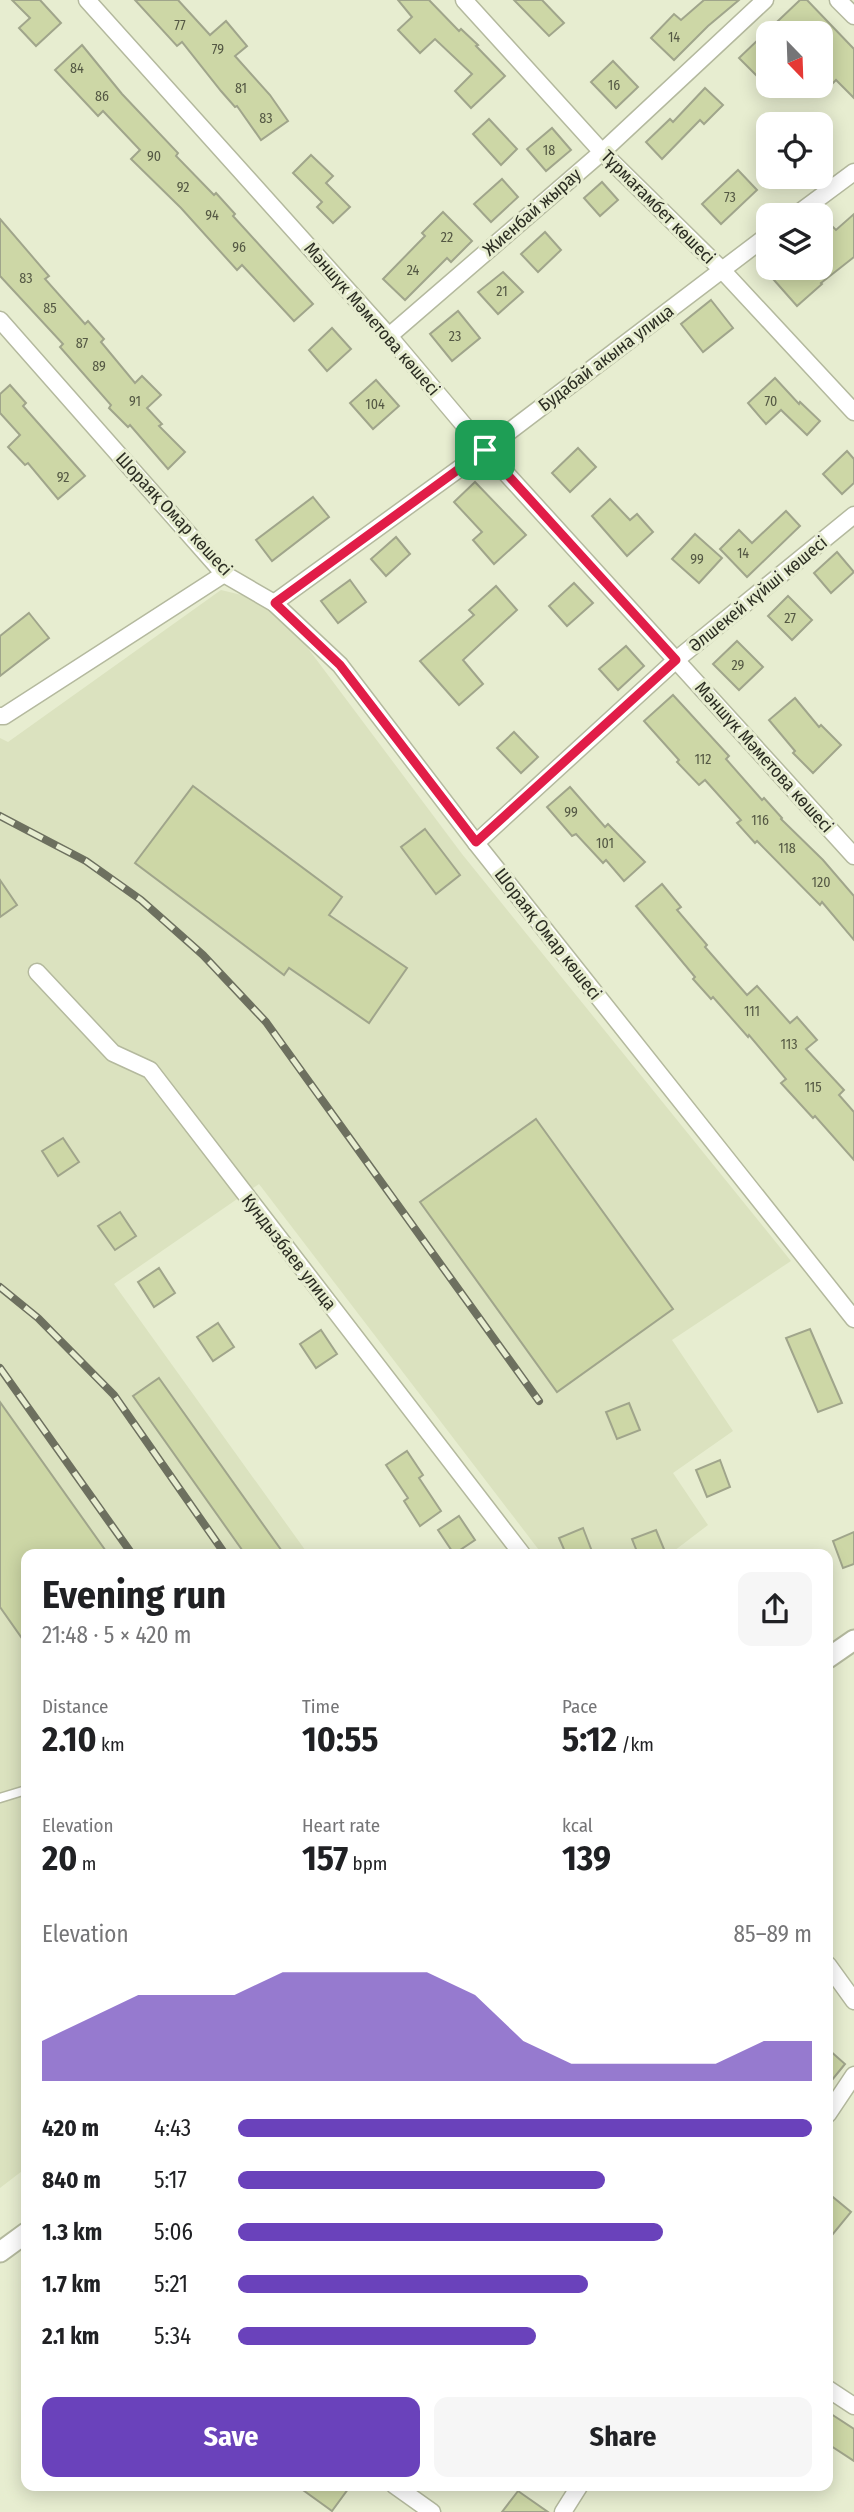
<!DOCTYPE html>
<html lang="en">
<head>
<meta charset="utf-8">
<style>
  body { margin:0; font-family:"Fira Sans Condensed",sans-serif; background:#f6f6f6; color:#202124; height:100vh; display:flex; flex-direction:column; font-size:26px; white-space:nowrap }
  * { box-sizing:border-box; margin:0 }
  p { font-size:23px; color:#757577 }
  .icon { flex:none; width:38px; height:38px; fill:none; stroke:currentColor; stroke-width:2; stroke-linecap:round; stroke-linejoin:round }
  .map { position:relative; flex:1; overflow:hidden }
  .panel { position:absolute; left:21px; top:1549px; width:812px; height:942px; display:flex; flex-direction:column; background:#fff; border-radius:14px; box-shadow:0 4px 18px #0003 }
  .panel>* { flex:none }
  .needle { width:46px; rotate:157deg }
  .tools { position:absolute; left:756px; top:21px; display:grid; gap:14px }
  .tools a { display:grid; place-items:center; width:77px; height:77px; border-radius:14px; background:#fff; box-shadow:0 4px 18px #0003; font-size:35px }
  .pin { position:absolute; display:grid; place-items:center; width:60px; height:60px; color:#fff; margin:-30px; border-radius:14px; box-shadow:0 4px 10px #0006 }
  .round { display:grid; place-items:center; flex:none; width:74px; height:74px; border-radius:14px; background:#f6f6f6 }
  .summary { display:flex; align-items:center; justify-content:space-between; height:119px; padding:0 21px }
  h1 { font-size:38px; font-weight:700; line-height:52px }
  .figures { display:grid; grid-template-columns:repeat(3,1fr); gap:10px; height:119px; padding:7px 21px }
  .figures div { display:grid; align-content:center }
  .figures b { font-size:35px; font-weight:700 }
  .figures small { font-size:19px; font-weight:400 }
  .figures p { font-size:19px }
  .chart { height:196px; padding:14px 21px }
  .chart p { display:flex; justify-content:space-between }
  .chart svg { width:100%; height:126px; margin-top:7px; fill:#6a42bb; opacity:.7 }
  .action { display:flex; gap:14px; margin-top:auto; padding:14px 21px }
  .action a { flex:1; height:80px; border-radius:14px; background:#6a42bb; color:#fff; font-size:28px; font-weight:700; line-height:80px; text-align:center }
  .action a+a { background:#f6f6f6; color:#202124 }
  ul { padding:0 21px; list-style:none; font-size:23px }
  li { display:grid; grid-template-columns:112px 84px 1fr; align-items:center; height:52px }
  li i { height:18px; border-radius:9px; background:#6a42bb }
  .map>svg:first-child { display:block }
</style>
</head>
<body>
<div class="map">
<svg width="854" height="2512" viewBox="0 0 854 2512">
  <rect width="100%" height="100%" fill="#e7edd0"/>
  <polygon fill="#dbe2bf" points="221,590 274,603 462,854 791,1261 672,1340 733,1431 673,1473 708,1525 670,1554 542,1554 259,1184 114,1284 308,1554 26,1554 26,2168 0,2188 0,738 8,742"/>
  <g fill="#cdd7a6" stroke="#a0a58b" stroke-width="2">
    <polygon points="12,0 40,0 61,23 36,46 19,28 30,18"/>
    <polygon points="135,0 178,0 210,35 226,21 247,46 235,56 270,95 288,121 261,140 237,106 235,107 221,91 182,42 177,46"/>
    <polygon points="398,0 429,0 459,31 461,29 478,45 476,46 505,76 471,108 455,91 472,74 435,39 420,53 398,30 412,17"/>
    <polygon points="514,0 542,0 564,23 549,36"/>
    <polygon points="704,0 739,0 708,26 674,60 651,38 674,14 681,20"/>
    <polygon points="800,0 807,0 854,49 854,98 836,80 829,87 821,78 821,33 768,33 768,67 758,77 739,58"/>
    <polygon points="82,45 122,94 178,153 176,156 214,195 216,193 235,214 233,216 313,304 294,321 242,265 237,270 181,208 131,159 140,150 103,111 98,116 55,70"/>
    <polygon points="613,61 638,87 616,108 591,82"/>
    <polygon points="705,88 723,105 704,124 700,120 662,159 646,142 670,119 673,122"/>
    <polygon points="489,119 517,149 501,165 473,134"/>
    <polygon points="552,128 571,150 546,171 527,149"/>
    <polygon points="311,155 333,176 326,183 350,207 333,223 317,207 322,202 293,173"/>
    <polygon points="738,170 757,190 721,224 702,204"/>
    <polygon points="502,179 518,197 491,222 474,204"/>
    <polygon points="602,182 618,200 600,216 584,198"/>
    <polygon points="443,212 472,241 451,262 447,258 405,300 383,279 425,236 422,233"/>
    <polygon points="854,214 854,257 821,283 822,284 797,306 774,280 788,268 821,268 821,237 833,227 836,230"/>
    <polygon points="0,219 49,276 45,279 85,324 88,321 104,339 101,342 135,383 142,376 161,395 147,408 162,424 159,426 185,452 168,469 130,425 128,427 109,408 111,405 60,347 63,344 0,276"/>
    <polygon points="545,232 561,250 538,272 521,254"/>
    <polygon points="503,272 523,292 498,314 478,292"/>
    <polygon points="711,300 733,328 703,352 681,324"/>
    <polygon points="458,311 480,338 452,361 430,334"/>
    <polygon points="332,328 351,349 327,371 309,350"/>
    <polygon points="775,378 799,404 800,402 820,421 807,435 781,410 766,424 748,403"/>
    <polygon points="376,380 399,406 373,429 350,403"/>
    <polygon points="10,385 26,403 23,406 85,476 58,499 28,463 25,465 8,447 20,435 0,413 0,394"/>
    <polygon points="578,448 596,467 570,492 552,473"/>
    <polygon points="847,451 854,459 854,483 842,494 823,474"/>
    <polygon points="475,482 526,535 494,564 473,540 482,532 454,502"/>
    <polygon points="313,497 329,517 272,561 256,540"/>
    <polygon points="610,499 630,520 637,514 653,532 627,556 592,516"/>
    <polygon points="786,511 800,526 747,577 720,549 739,530 752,543"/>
    <polygon points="695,534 722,558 699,583 672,559"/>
    <polygon points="396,537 410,554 386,576 371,559"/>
    <polygon points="837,552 854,572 831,593 814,573"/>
    <polygon points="350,580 366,602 338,623 321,601"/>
    <polygon points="574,583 593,603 567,626 549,606"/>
    <polygon points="496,586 517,610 463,660 483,684 459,705 420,661 474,615 469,610"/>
    <polygon points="788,596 812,620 792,640 768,616"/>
    <polygon points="29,613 49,638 0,676 0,636"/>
    <polygon points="737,641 763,667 739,690 713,664"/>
    <polygon points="626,646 644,666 618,690 599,669"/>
    <polygon points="673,695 729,756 726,759 762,800 764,798 782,818 781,819 823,860 854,896 854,940 822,902 820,905 757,841 755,843 737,823 741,820 705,780 699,785 677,762 679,760 644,721"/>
    <polygon points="795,698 819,727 821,725 841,745 813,773 793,753 795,751 769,720"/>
    <polygon points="514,732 538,757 521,773 497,748"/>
    <polygon points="193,786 342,897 329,915 407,968 369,1023 289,968 284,975 135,863"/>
    <polygon points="570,787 605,827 608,824 645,862 624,881 606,860 603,863 576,834 572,836 547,807"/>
    <polygon points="425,829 460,875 436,894 401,847"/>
    <polygon points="0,880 17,905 0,917"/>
    <polygon points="662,884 681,907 677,910 707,945 705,947 747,995 757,986 790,1023 797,1017 817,1040 806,1049 844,1090 839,1095 854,1112 854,1160 815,1116 813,1118 781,1083 786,1079 749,1035 748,1037 713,997 711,999 693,979 695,977 636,906"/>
    <polygon points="536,1119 673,1309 557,1392 420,1202"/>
    <polygon points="63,1138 79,1162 58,1176 42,1151"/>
    <polygon points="120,1212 136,1236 115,1250 98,1226"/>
    <polygon points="159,1268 175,1293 154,1307 138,1282"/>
    <polygon points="218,1323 234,1347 213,1361 197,1337"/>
    <polygon points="810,1329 842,1403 818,1412 786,1338"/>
    <polygon points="321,1330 337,1354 316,1368 300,1344"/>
    <polygon points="159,1378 284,1554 245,1554 133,1396"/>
    <polygon points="0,1402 108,1554 26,1554 26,1644 0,1607"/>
    <polygon points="629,1403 640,1430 617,1439 606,1412"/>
    <polygon points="407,1451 423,1475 419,1478 441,1511 420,1526 404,1501 408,1498 386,1465"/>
    <polygon points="720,1460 730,1487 707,1497 696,1470"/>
    <polygon points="459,1516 475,1540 454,1554 438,1530"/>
    <polygon points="583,1528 593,1554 566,1554 559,1538"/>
    <polygon points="656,1530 666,1554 638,1554 632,1539"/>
    <polygon points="854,1532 854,1564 843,1568 833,1541"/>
    <polygon points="828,2049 845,2064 828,2085"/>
    <polygon points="828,2193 851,2212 828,2240"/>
    <polygon points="828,2412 854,2429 854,2461 828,2444"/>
    <polygon points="296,2485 351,2485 332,2511"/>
    <polygon points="518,2491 548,2512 502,2512"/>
  </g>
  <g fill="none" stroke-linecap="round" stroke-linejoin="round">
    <defs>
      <polyline id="service" points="0,1798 26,1790"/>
      <g id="minor">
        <polyline points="87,0 389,336 485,450 854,856"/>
        <polyline points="464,0 602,152 722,270 854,412"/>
        <polyline points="838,0 854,16"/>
        <polyline points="796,215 854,172"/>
        <polyline points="0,320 224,574 274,603 340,665 476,843 854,1319"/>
        <polyline points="389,336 602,152 765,0"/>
        <polyline points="274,603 485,450 768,235"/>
        <polyline points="0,716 4,716 224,574"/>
        <polyline points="476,843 676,660 854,515"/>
        <polyline points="37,972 113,1053 150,1070 522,1554"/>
        <polyline points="828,1965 854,2001"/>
        <polyline points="828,2114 854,2075"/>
        <polyline points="828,2389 854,2406"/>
        <polyline points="394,2485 432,2512"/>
        <polyline points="563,2512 580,2485"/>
      </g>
      <g id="tertiary">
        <polyline points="828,1658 854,1640"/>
        <polyline points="0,2252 26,2233"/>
      </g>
    </defs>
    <use href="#service" stroke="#b4b99e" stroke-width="11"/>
    <use href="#minor" stroke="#b4b99e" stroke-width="19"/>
    <use href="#tertiary" stroke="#b4b99e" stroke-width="23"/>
    <use href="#service" stroke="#fff" stroke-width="8"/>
    <use href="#minor" stroke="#fff" stroke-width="16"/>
    <use href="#tertiary" stroke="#fff" stroke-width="19"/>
    <defs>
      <g id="rail">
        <polyline points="0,816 86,861 141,900 203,955 266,1022 539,1401"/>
        <polyline points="0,1287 38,1318 114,1395 225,1554"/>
        <polyline points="0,1368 132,1554"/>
      </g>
    </defs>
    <use href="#rail" stroke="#6d705f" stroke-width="8"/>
    <use href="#rail" stroke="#e7edd0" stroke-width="5" stroke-dasharray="16" stroke-linecap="butt"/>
  </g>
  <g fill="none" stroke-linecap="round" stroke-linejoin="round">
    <defs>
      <polygon id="route" points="485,450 676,660 476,842 340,665 275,603"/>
    </defs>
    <use href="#route" stroke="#fff" stroke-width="14"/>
    <use href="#route" stroke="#e11d48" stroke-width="9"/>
  </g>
  <g text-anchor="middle" stroke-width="6" stroke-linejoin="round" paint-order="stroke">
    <g font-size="14" fill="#545844">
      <text x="180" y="30">77</text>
      <text x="674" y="42">14</text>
      <text x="218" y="54">79</text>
      <text x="77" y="73">84</text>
      <text x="614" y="90">16</text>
      <text x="241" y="93">81</text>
      <text x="102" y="101">86</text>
      <text x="266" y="123">83</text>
      <text x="549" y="155">18</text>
      <text x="154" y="161">90</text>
      <text x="183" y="192">92</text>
      <text x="730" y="202">73</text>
      <text x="212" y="220">94</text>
      <text x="447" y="242">22</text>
      <text x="239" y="252">96</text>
      <text x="413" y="275">24</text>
      <text x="26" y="283">83</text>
      <text x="502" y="296">21</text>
      <text x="50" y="313">85</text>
      <text x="455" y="341">23</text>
      <text x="82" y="348">87</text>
      <text x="99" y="371">89</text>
      <text x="135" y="406">91</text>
      <text x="771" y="406">70</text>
      <text x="375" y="409">104</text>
      <text x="63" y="482">92</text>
      <text x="743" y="558">14</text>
      <text x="697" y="564">99</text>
      <text x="790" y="623">27</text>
      <text x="738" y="670">29</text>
      <text x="703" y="764">112</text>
      <text x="571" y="817">99</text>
      <text x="760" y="825">116</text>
      <text x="605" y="848">101</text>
      <text x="787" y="853">118</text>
      <text x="821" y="887">120</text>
      <text x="752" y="1016">111</text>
      <text x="789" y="1049">113</text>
      <text x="813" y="1092">115</text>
    </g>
    <g font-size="18" fill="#2c2e23" stroke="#e7edd0">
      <text transform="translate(658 207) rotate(45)" y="6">Тұрмағамбет көшесі</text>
      <text transform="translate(532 212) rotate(-41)" y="6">Жиенбай жырау</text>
      <text transform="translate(372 319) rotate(49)" y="6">Мәншүк Мәметова көшесі</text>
      <text transform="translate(606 358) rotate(-37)" y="6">Будабай акына улица</text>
      <text transform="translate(174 514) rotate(47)" y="6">Шораяқ Омар көшесі</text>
      <text transform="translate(758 594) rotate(-39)" y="6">Әлшекей күйші көшесі</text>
      <text transform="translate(764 757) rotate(48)" y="6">Мәншүк Мәметова көшесі</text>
      <text transform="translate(548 934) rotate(52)" y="6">Шораяқ Омар көшесі</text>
      <text transform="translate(289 1252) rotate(52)" y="6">Кундызбаев улица</text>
    </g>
  </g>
</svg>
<div class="tools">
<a><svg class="needle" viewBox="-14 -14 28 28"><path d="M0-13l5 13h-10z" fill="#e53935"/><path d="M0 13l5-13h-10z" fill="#757577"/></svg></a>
<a><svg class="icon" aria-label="locate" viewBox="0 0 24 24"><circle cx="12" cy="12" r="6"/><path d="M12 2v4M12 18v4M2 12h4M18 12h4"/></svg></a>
<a><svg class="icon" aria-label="layers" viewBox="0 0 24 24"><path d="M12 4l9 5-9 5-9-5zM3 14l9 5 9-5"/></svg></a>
</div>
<div class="pin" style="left:485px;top:450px;background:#1e9e55"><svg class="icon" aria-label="arrive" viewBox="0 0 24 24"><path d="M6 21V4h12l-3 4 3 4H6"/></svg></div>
<section class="panel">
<div class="summary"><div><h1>Evening run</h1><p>21:48 · 5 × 420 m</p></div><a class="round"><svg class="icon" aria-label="share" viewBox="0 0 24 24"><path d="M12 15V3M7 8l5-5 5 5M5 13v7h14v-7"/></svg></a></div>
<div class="figures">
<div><p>Distance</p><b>2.10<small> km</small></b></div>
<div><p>Time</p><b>10:55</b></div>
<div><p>Pace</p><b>5:12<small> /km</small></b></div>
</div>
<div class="figures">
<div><p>Elevation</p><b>20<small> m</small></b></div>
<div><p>Heart rate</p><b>157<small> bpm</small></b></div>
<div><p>kcal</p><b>139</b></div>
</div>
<div class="chart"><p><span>Elevation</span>85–89 m</p>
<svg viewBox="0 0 160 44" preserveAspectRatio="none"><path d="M0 44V30L10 22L20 14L30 14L40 14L50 6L60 6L70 6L80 6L90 14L100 30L110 38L120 38L130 38L140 38L150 30L160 30V44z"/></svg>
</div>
<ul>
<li><b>420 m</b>4:43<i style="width:100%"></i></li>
<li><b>840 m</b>5:17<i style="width:64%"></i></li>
<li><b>1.3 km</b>5:06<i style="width:74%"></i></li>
<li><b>1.7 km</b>5:21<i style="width:61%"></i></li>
<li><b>2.1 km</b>5:34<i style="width:52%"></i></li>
</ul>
<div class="action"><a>Save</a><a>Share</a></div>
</section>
</div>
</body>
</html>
